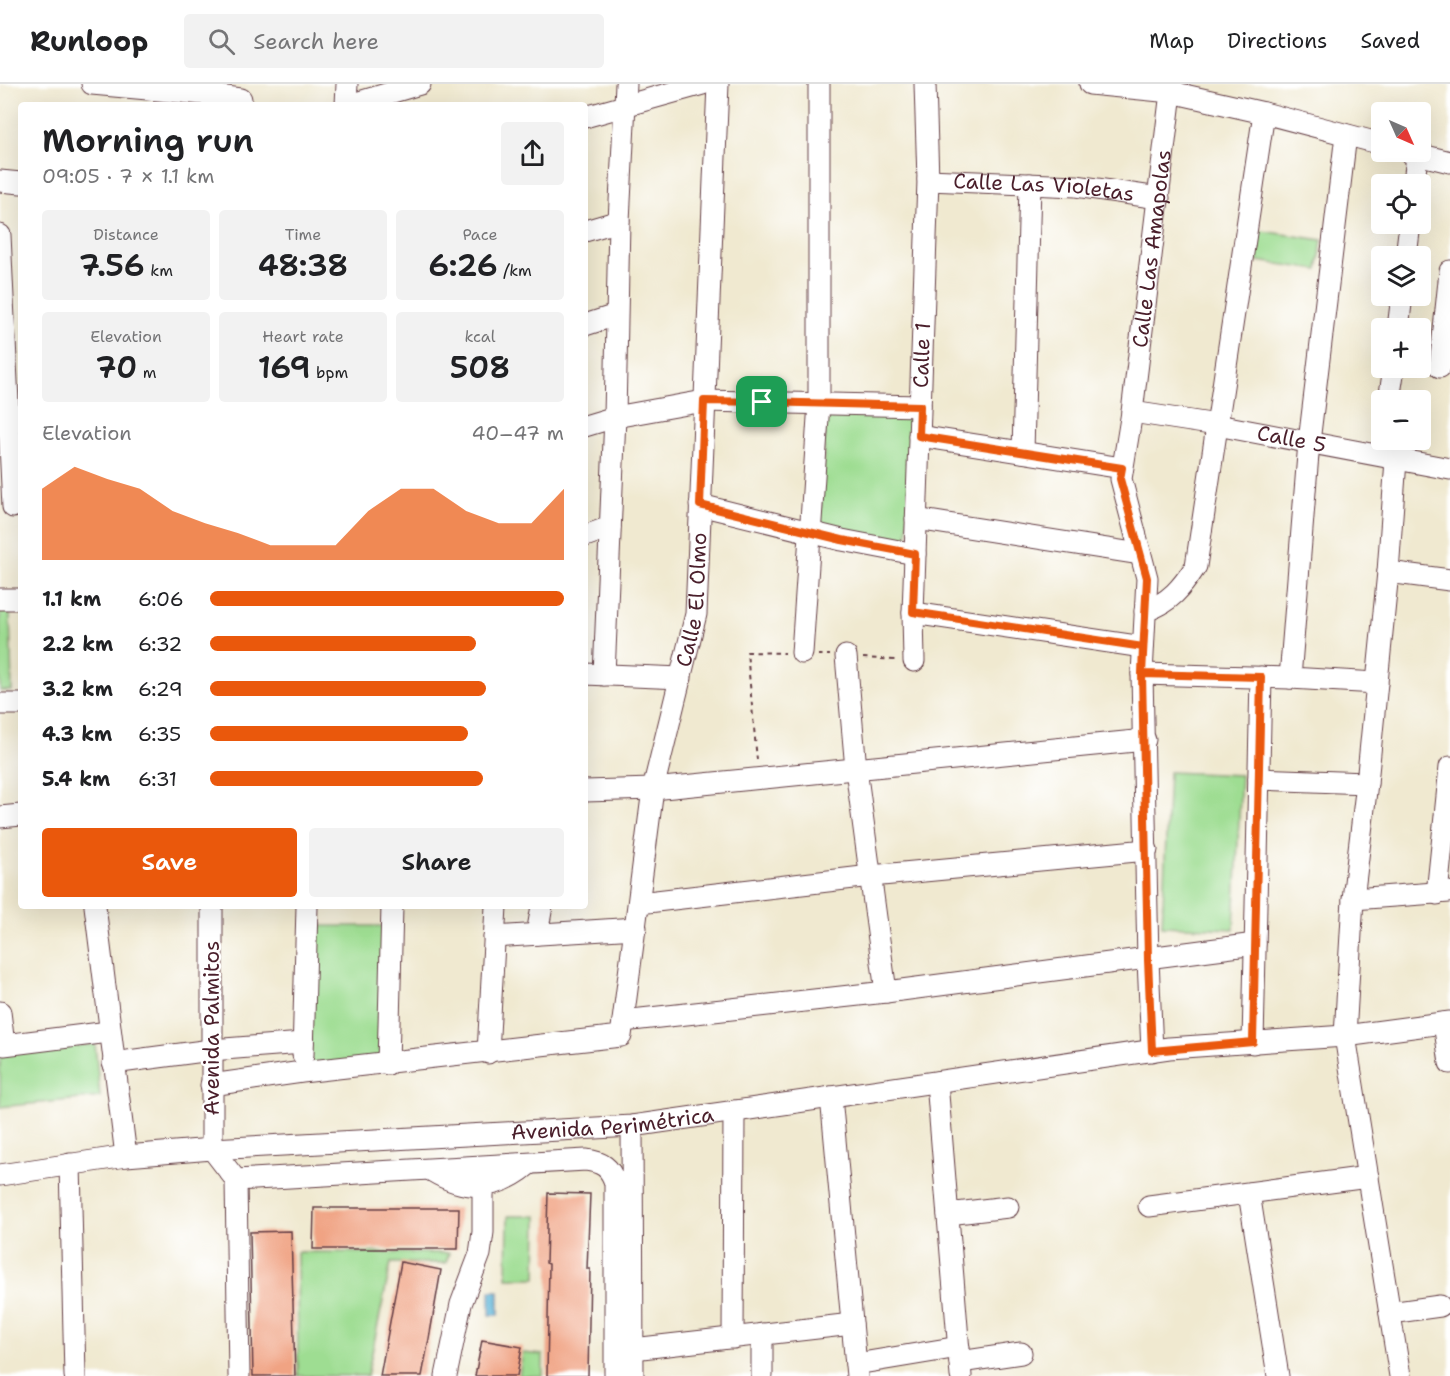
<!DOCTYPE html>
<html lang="en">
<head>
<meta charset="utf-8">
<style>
  body { margin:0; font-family:"Shantell Sans",sans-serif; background:#f2f2f2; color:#202124; height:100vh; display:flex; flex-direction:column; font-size:22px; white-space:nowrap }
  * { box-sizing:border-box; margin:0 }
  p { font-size:20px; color:#757577 }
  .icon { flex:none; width:33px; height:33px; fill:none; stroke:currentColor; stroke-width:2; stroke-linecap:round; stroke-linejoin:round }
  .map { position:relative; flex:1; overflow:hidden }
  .sheet { position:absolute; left:18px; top:18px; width:570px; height:807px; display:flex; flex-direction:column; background:#fff; border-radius:6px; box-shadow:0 6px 24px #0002 }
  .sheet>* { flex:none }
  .needle { width:39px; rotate:135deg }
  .fabs { position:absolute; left:1371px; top:18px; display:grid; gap:12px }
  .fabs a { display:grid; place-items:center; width:60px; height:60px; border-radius:6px; background:#fff; box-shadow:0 6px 24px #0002; font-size:30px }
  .pin { position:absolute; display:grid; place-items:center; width:51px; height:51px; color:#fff; margin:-26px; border-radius:12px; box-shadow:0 3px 9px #0006 }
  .round { display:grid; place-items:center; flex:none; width:63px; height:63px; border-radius:6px; background:#f2f2f2 }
  .overview { display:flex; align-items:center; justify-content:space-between; height:102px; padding:0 24px }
  h1 { font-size:33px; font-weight:600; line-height:45px }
  .stats { display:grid; grid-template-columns:repeat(3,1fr); gap:9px; height:102px; padding:6px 24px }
  .stats div { display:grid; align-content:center; border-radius:6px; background:#f2f2f2; text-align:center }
  .stats b { font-size:30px; font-weight:600 }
  .stats small { font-size:16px; font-weight:400 }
  .stats p { font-size:16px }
  .chart { height:168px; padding:12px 24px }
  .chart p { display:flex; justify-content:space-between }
  .chart svg { width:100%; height:108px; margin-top:6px; fill:#ea580c; opacity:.7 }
  .action { display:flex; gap:12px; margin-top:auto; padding:12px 24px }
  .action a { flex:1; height:69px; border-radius:6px; background:#ea580c; color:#fff; font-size:24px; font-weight:600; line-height:69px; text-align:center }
  .action a+a { background:#f2f2f2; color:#202124 }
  ul { padding:0 24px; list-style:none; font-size:20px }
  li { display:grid; grid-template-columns:96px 72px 1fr; align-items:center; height:45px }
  li i { height:15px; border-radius:8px; background:#ea580c }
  header { display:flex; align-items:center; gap:36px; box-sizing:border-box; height:84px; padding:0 30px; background:#fff; border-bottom:2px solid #e0e0e0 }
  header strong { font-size:28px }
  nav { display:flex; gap:33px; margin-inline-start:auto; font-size:21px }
  .search { width:420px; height:54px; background:#f2f2f2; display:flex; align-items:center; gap:15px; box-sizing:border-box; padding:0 21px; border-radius:6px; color:#757577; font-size:22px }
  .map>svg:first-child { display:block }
</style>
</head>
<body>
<header>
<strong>Runloop</strong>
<div class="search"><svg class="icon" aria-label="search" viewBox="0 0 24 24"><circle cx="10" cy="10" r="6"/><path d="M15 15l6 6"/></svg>Search here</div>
<nav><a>Map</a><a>Directions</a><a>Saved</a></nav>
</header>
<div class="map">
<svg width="1450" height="1292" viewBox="0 0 1450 1292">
  <rect width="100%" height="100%" fill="#fff"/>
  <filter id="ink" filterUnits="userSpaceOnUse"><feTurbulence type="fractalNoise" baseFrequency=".0167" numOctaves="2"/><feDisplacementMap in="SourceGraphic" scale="12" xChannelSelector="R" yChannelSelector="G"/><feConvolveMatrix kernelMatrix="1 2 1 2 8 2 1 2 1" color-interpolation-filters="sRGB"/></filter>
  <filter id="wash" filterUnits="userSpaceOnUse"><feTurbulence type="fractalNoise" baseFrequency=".008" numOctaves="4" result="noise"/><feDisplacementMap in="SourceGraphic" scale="24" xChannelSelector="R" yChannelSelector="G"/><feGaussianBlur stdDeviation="1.35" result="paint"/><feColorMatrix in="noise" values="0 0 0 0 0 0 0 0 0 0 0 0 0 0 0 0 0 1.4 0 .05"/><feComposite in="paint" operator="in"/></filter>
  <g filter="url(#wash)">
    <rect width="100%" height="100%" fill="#f0e9d0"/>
    <g fill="#9edd92" stroke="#747e5e" stroke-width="1.5">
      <polygon points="1255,146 1322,156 1318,186 1251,176"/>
      <polygon points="826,325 912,329 907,461 820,441"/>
      <polygon points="0,526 10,526 12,607 0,607"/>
      <polygon points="1169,688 1241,691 1234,845 1162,842"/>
      <polygon points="314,842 385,842 381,977 309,983"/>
      <polygon points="95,960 100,1013 0,1023 0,969"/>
      <polygon points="508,1132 537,1132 536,1194 507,1194"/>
      <polygon points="297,1168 449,1169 446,1179 391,1179 367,1292 298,1292"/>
      <polygon points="523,1269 543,1271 543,1292 519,1292"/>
    </g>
    <rect fill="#59b2d7" stroke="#526881" stroke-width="1.5" x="490" y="1207" width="9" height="24"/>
    <g id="blocks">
      <g fill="#f0a383">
        <polygon points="548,1109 590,1110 587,1185 590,1185 588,1292 547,1292 549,1180 546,1179"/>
        <polygon points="314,1124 459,1124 458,1165 313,1165"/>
        <polygon points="291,1147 295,1292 253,1292 250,1148"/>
        <polygon points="401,1178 441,1186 429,1255 422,1292 380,1292"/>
        <polygon points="482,1256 522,1263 517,1292 475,1292"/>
      </g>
    </g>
  </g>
  <g filter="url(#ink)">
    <use href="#blocks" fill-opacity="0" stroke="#633d44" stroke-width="1.5"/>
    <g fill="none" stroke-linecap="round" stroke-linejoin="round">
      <defs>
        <g id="minor">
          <polyline points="92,0 203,10 241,15"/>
          <polyline points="1090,0 1171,8 1264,29 1382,60"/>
          <polyline points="346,21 347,0"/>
          <polyline points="349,21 420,0"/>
          <polyline points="585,33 703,0"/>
          <polyline points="1409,68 1450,78"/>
          <path id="s1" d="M928 96 1076 102 1159 114"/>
          <polyline points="0,97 21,99"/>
          <polyline points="1414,100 1417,70"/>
          <polyline points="585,147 619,137"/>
          <polyline points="0,151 13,423"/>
          <polyline points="1406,172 1410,140"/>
          <polyline points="585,241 616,231"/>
          <polyline points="1398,244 1402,212"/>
          <polyline points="1440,283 1450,187"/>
          <polyline points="1389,316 1394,284"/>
          <path id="s2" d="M1132 328 1217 341 1450 385"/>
          <polyline points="585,342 615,333 704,317 920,322"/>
          <polyline points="919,352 1122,384"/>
          <polyline points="1023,368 1030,100"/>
          <polyline points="1396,376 1388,488 1367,699 1353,815 1345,952 1400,1292"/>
          <polyline points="700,421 842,456 915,470"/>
          <polyline points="916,435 1140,470"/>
          <polyline points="585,452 610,443"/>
          <polyline points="1388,488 1450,496"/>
          <polyline points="0,515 21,515"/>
          <path d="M1145 527C1170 519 1182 503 1196 482L1264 29"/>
          <polyline points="913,529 1143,563"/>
          <polyline points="802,569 819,319 819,0"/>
          <polyline points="846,572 856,685 886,908"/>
          <path id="s3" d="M914 577 913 529 928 96 925 0"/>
          <polyline points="585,590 681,594"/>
          <polyline points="1142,590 1290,594 1377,599"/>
          <polyline points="604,591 615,333 619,137 626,0"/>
          <polyline points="1290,594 1309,358 1346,51"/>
          <polyline points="0,620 21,620"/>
          <polyline points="1259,695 1367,699"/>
          <polyline points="585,707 653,705 1145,656"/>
          <polyline points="0,733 21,731"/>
          <polyline points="1437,810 1450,683"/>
          <polyline points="1353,815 1449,808"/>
          <polyline points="639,819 871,792 1147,766"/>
          <polyline points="95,822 126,1072"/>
          <polyline points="212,822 212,1065 236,1096 239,1292"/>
          <polyline points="537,850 542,822"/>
          <polyline points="494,853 636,844"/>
          <polyline points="0,928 4,961 109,948"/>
          <polyline points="623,937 886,908 1255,860"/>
          <polyline points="1444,939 1450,979"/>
          <polyline points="1253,959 1261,593"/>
          <path id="s4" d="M1152 967 1148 876 1142 590 1147 494 1121 395 1132 328 1172 0"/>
          <polyline points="488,969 496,822"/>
          <polyline points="303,971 307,822"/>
          <polyline points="113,979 211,966 303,959"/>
          <polyline points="388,980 392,822"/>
          <polyline points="937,998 961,1292"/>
          <path id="s5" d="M211 1001 302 988 621 952 653 705 696 530 718 0"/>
          <polyline points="831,1013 857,1292"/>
          <polyline points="632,1042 633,1292"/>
          <polyline points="70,1080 75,1292"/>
          <path d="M432 1087C467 1108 497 1107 529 1080"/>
          <path id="s6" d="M0 1091 126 1072 212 1065 632 1042 1169 964 1345 952 1450 938"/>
          <path d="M236 1096 586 1076C602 1078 610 1083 615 1099V1292"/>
          <polyline points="1249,1109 1278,1292"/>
          <polyline points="1149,1122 1368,1093"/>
          <polyline points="948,1130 1008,1123"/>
          <polyline points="1390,1229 1440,1222"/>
          <polyline points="762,1250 762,1292"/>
          <polyline points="733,1254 734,1027"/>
          <polyline points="633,1265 852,1240"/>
          <polyline points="960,1278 1021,1269"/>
          <polyline points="856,1280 959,1263"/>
          <polyline points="446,1292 461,1220 480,1170 483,1148 483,1102"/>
        </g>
      </defs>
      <use href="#minor" stroke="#633d44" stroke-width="23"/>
      <g stroke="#633d44" stroke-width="2" stroke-dasharray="4.5 4.5" stroke-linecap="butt">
        <polyline points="818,571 830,571"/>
        <polyline points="863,574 896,576"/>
        <polyline points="757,676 747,568 785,569"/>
      </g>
      <use href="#minor" stroke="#fff" stroke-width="21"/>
    </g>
  </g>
  <g fill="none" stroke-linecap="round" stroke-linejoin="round" filter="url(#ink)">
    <defs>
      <polyline id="route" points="762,318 920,322 919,352 1122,384 1120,395 1147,494 1142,590 1148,876 1152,967 1253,958 1261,593 1142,590 1143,563 913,528 915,470 842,456 700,421 704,317 762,318"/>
    </defs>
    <use href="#route" stroke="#fff" stroke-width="12"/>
    <use href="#route" stroke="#ea580c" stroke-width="8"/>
  </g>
  <g text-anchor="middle" stroke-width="4.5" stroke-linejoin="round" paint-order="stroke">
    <g font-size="21" fill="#4a1f2b" stroke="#fff">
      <text dy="7" stroke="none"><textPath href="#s1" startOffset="116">Calle Las Violetas</textPath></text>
      <text dy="7" stroke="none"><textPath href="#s4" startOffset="808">Calle Las Amapolas</textPath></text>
      <text dy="7" stroke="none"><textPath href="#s3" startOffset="306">Calle 1</textPath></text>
      <text dy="7" stroke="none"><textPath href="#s2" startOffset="162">Calle 5</textPath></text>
      <text dy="7" stroke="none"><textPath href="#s5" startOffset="856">Calle El Olmo</textPath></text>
      <text transform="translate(212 944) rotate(-90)" y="7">Avenida Palmitos</text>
      <text dy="7" stroke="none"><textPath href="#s6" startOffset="615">Avenida Perimétrica</textPath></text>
    </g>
  </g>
</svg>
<div class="fabs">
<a><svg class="needle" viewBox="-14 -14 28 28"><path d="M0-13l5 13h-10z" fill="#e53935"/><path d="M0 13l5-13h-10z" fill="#757577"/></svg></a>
<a><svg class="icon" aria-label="locate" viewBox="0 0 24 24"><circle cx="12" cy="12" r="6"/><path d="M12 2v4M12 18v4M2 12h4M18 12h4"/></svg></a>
<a><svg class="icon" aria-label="layers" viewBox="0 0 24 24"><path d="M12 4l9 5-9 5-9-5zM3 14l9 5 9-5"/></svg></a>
<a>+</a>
<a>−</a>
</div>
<div class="pin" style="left:762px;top:318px;background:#1e9e55"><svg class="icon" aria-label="arrive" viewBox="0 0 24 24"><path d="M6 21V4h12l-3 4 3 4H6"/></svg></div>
<section class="sheet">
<div class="overview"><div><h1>Morning run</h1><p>09:05 · 7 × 1.1 km</p></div><a class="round"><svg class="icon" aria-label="share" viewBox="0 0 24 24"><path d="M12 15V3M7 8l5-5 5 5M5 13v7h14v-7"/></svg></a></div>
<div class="stats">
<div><p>Distance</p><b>7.56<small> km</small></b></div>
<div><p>Time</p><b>48:38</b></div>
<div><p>Pace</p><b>6:26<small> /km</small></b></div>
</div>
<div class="stats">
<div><p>Elevation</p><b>70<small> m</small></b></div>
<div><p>Heart rate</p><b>169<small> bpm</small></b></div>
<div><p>kcal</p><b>508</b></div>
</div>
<div class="chart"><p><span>Elevation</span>40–47 m</p>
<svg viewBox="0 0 160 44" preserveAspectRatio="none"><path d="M0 44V15L10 6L20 11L30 15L40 24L50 29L60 33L70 38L80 38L90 38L100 24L110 15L120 15L130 24L140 29L150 29L160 15V44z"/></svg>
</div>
<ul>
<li><b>1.1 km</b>6:06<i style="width:100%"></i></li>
<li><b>2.2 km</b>6:32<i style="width:75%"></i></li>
<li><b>3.2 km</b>6:29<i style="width:78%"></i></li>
<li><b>4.3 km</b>6:35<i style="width:73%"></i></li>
<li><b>5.4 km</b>6:31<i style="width:77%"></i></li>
</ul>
<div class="action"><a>Save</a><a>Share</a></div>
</section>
</div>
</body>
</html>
